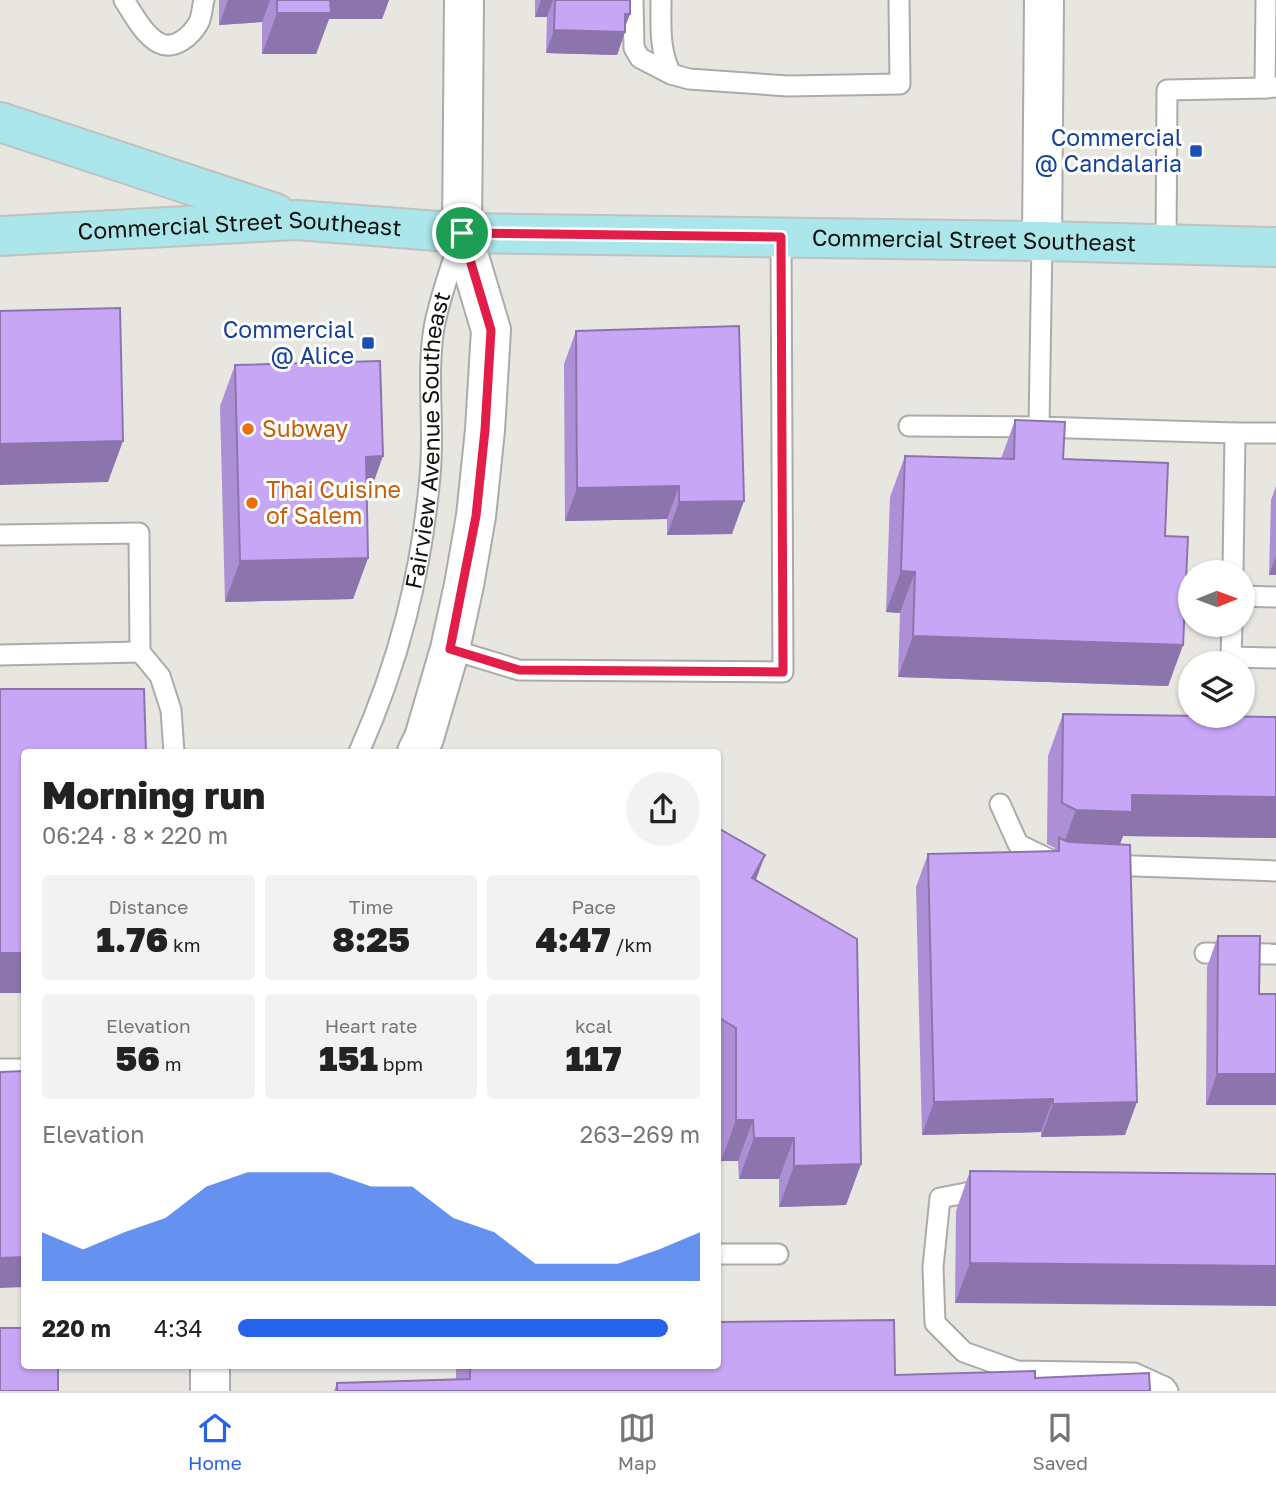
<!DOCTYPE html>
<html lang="en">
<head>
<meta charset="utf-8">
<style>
  body { margin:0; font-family:"Golos Text",sans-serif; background:#f2f2f2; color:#222; height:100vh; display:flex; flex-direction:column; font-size:26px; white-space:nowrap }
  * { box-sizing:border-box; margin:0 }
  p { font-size:23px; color:#767676 }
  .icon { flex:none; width:38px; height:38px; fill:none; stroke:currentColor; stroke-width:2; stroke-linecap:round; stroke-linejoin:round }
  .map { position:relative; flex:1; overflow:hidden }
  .drawer { position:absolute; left:21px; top:749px; width:700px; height:620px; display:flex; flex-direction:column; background:#fff; border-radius:7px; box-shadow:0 2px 5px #0004 }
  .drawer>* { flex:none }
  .needle { width:46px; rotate:89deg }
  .tools { position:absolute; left:1178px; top:560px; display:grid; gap:14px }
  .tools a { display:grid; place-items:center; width:77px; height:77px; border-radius:50%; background:#fff; box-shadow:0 2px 5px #0004; font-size:35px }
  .pin { position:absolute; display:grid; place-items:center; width:60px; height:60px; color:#fff; margin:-30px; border:4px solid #fff; border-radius:50%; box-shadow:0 2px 7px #0007 }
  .round { display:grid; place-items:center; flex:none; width:74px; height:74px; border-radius:37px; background:#f2f2f2 }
  .summary { display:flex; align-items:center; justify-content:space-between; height:119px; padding:0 21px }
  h1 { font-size:38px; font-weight:800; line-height:52px }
  .metrics { display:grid; grid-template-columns:repeat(3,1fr); gap:10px; height:119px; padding:7px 21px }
  .metrics div { display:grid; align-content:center; border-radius:7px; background:#f2f2f2; text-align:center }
  .metrics b { font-size:35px; font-weight:800 }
  .metrics small { font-size:19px; font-weight:400 }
  .metrics p { font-size:19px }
  .chart { height:196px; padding:14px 21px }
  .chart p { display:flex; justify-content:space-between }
  .chart svg { width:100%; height:126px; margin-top:7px; fill:#2563eb; opacity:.7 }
  ul { padding:0 21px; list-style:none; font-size:23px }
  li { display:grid; grid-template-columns:112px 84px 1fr; align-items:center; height:52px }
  li i { height:18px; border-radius:9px; background:#2563eb }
  .menu { display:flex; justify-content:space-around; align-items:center; height:98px; border-top:2px solid #e0e0e0; background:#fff; font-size:19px; color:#767676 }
  .menu a { display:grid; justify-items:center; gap:4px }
  .menu .current { color:#2563eb }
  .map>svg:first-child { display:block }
</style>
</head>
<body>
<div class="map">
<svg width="1276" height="1391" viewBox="0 0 1276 1391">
  <rect width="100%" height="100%" fill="#e7e6e1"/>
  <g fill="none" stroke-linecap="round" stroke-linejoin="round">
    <defs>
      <g id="service">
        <path d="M124 0C133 14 144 35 159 43 175 51 192 35 199 22 202 16 202 7 204 0"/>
        <polyline points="633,0 634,48 640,58 671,74"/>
        <path d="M661 0C661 26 659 50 671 74L689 79 788 86 900 84 899 0"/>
        <polyline points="1266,0 1265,88 1276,87"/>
        <polyline points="1042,241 1039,427 1235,433 1233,572"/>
        <polyline points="1166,245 1167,90 1265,88"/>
        <polyline points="909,426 1038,427"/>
        <polyline points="1235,433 1276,433"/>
        <polyline points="0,535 139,533 140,652 160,676 171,710 174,752"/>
        <polyline points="1242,596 1276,597"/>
        <polyline points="1232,625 1231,657 1276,658"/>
        <polyline points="450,649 519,670 783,672 781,237"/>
        <polyline points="0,655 140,652"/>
        <path id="s1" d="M359 752C399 662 421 575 430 476 435 427 426 377 434 328 439 299 451 269 459 241"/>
        <polyline points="1000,804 1018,844 1055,862"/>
        <polyline points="1106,865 1276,871"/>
        <polyline points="1205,953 1276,954"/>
        <polyline points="0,1069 24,1069"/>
        <polyline points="986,1189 940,1198 933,1267 935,1323 964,1352 1017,1371 1134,1373 1165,1387 1168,1391"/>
        <polyline points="718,1254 778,1254"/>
      </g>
      <g id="minor">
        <polyline points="462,233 464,0"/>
        <polyline points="1042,241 1044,0"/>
      </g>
      <g id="secondary">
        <polyline points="417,752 424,738 450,649 464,585 476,516 485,430 491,330 462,233"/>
        <polyline points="210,1365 210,1391"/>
      </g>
      <g id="primary">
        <polyline points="0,122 275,213"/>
        <path id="s2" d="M0 236 297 220 462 233 1042 241 1276 247"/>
      </g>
    </defs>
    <use href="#service" stroke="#adaba7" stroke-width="23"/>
    <use href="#minor" stroke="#adaba7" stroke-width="42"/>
    <use href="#secondary" stroke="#adaba7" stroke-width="42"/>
    <use href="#primary" stroke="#c1c1c1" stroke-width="42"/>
    <use href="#service" stroke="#fff" stroke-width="19"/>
    <use href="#minor" stroke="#fff" stroke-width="38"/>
    <use href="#secondary" stroke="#fff" stroke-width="38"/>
    <use href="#primary" stroke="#aae6ea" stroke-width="38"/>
  </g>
  <g fill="#ac8fd4">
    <polygon points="219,0 389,0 382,19 329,19 316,54 262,54 262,22 219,25"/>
    <polygon points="535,0 630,0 630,14 625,26 625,32 617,55 546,53 547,17 535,17"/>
    <polygon points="576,331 732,534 667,535 667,519 565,521 564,364"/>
    <polygon points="235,365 368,498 368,558 353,599 225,602 220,406"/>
    <polygon points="1015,420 1063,459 1165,536 1183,645 1168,686 898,677 900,613 886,612 890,497 905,456 1001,459"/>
    <polygon points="1276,486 1276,575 1269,575 1271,500"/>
    <polygon points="1063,714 1276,717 1276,838 1123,836 1120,844 1125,1135 1041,1137 1041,1132 922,1135 916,887 928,854 1054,851 1055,848 1047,844 1048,756"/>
    <polygon points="718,828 765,855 755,880 861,1164 846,1205 779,1207 779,1179 739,1179 738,1161 721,1161 721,1069 718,1067"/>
    <polygon points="1218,936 1259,994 1276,994 1276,1105 1206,1105 1207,967"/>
    <polygon points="970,1171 1276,1174 955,1303 956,1211"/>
    <polygon points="456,1365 718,1365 895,1375 1035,1378 1150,1391 334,1391 337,1383 456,1380"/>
  </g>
  <g fill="#8c74ac">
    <polygon points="228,0 270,0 262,22 219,25"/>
    <polygon points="320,0 389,0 382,19 329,19 316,54 262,54 277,13"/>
    <polygon points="541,0 553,0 547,17 535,17"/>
    <polygon points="625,14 630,14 623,32 625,32 617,55 546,53 554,30"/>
    <polygon points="123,441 108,482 0,485 0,444"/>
    <polygon points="383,456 368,498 351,498 366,457"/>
    <polygon points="679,486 667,519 565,521 577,488"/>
    <polygon points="744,501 732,534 667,535 679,502"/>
    <polygon points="1276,556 1276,575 1269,575"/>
    <polygon points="368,558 353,599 225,602 240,561"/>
    <polygon points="901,571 915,572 900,613 886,612"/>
    <polygon points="913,636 1183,645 1168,686 898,677"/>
    <polygon points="1132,795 1276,797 1276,838 1123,836 1117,853 1061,851 1076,810"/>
    <polygon points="765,855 750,896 752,878"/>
    <rect x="0" y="953" width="24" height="40"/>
    <polygon points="1217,1074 1276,1074 1276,1105 1206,1105"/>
    <polygon points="1053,1099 1041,1132 922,1135 934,1102"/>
    <polygon points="1137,1102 1125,1135 1041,1137 1053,1104"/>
    <polygon points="736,1120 753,1120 738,1161 721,1161"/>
    <polygon points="754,1138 794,1138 779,1179 739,1179"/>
    <polygon points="861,1164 846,1205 779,1207 794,1166"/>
    <polygon points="24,1257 24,1287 0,1288 0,1258"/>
    <polygon points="970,1263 1276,1266 1276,1306 955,1303"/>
  </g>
  <g fill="#c8a6f6" stroke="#8c74ac" stroke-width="2">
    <polygon points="277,0 330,0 331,13 277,13"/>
    <polygon points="555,0 630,0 630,14 625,14 625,32 554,30"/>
    <polygon points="120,308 123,441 0,444 0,311"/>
    <polygon points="739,326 744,501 679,502 679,486 577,488 576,331"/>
    <polygon points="380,361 383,456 366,457 368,558 240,561 235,365"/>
    <polygon points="1015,420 1065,422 1063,459 1168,463 1165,536 1188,537 1183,645 913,636 915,572 901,571 905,456 1014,459"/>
    <polygon points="0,689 144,689 146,752 24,752 24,953 0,953"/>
    <polygon points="1063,714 1276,717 1276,797 1132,795 1132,812 1076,810 1062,803"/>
    <polygon points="718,828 765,855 752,878 857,939 861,1164 794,1166 794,1138 754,1138 753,1120 736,1120 736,1028 718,1017"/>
    <polygon points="1059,838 1069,842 1130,845 1137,1102 1053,1104 1053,1099 934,1102 928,854 1059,851"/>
    <polygon points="1218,936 1260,936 1259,994 1276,994 1276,1074 1217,1074"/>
    <polygon points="24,1071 24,1257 0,1258 0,1072"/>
    <polygon points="970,1171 1276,1174 1276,1266 970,1263"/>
    <polygon points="894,1320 895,1375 1035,1371 1035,1378 1149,1373 1150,1391 337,1391 337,1383 470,1379 470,1365 718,1365 718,1322"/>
    <polygon points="0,1328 24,1328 24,1365 58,1365 58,1391 0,1391"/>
  </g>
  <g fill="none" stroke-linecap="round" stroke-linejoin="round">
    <defs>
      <polygon id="route" points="462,233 781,237 783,672 519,670 450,649 476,516 485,430 491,330"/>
    </defs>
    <use href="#route" stroke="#fff" stroke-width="14"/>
    <use href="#route" stroke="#e11d48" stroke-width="9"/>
  </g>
  <g fill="#1a4fb4" stroke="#fff" stroke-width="2.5">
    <rect x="1189" y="144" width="14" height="14" rx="3.5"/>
    <rect x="361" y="336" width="14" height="14" rx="3.5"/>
  </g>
  <g fill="#e8710a" stroke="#fff" stroke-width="2.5">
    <circle cx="248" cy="429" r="7"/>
    <circle cx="252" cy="503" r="7"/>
  </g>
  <g text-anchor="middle" stroke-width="6" stroke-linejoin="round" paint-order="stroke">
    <g font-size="23" fill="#164399" stroke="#fff" text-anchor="end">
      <text x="1182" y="146">Commercial<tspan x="1182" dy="26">@ Candalaria</tspan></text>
      <text x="354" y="338">Commercial<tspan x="354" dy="26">@ Alice</tspan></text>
    </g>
    <g font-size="23" fill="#11110f" stroke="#fff">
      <text dy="8" stroke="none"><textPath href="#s2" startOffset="240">Commercial Street Southeast</textPath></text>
      <text dy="8" stroke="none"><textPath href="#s2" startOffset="975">Commercial Street Southeast</textPath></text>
      <text dy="8" stroke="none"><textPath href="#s1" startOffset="322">Fairview Avenue Southeast</textPath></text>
    </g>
    <g font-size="23" fill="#c56008" stroke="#fff" text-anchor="start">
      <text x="262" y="437">Subway</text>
      <text x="266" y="498">Thai Cuisine<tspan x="266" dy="26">of Salem</tspan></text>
    </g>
  </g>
</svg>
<div class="tools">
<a><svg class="needle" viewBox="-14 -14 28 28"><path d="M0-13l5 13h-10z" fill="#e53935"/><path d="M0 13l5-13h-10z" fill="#767676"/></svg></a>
<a><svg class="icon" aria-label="layers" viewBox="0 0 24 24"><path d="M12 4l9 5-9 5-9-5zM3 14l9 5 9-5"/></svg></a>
</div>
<div class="pin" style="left:462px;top:233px;background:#1e9e55"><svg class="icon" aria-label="arrive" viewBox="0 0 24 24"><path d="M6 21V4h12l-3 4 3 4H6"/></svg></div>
<section class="drawer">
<div class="summary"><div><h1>Morning run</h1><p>06:24 · 8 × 220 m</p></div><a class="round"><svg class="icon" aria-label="share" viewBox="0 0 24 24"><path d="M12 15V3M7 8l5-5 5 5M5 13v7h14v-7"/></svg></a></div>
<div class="metrics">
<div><p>Distance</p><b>1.76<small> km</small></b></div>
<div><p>Time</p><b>8:25</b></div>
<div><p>Pace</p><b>4:47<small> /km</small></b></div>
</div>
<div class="metrics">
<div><p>Elevation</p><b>56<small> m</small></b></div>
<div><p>Heart rate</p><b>151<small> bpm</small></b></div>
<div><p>kcal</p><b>117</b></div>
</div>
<div class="chart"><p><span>Elevation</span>263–269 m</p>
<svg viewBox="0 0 160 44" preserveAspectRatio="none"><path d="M0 44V27L10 33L20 27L30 22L40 11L50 6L60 6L70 6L80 11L90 11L100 22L110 27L120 38L130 38L140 38L150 33L160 27V44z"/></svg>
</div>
<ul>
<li><b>220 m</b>4:34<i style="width:93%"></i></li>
</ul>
</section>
</div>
<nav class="menu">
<a class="current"><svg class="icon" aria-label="home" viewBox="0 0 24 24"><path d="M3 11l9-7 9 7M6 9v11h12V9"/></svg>Home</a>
<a><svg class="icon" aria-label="map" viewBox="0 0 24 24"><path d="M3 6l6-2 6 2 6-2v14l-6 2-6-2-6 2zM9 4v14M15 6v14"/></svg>Map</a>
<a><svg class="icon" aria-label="saved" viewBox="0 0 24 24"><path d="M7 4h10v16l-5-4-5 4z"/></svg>Saved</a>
</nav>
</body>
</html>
